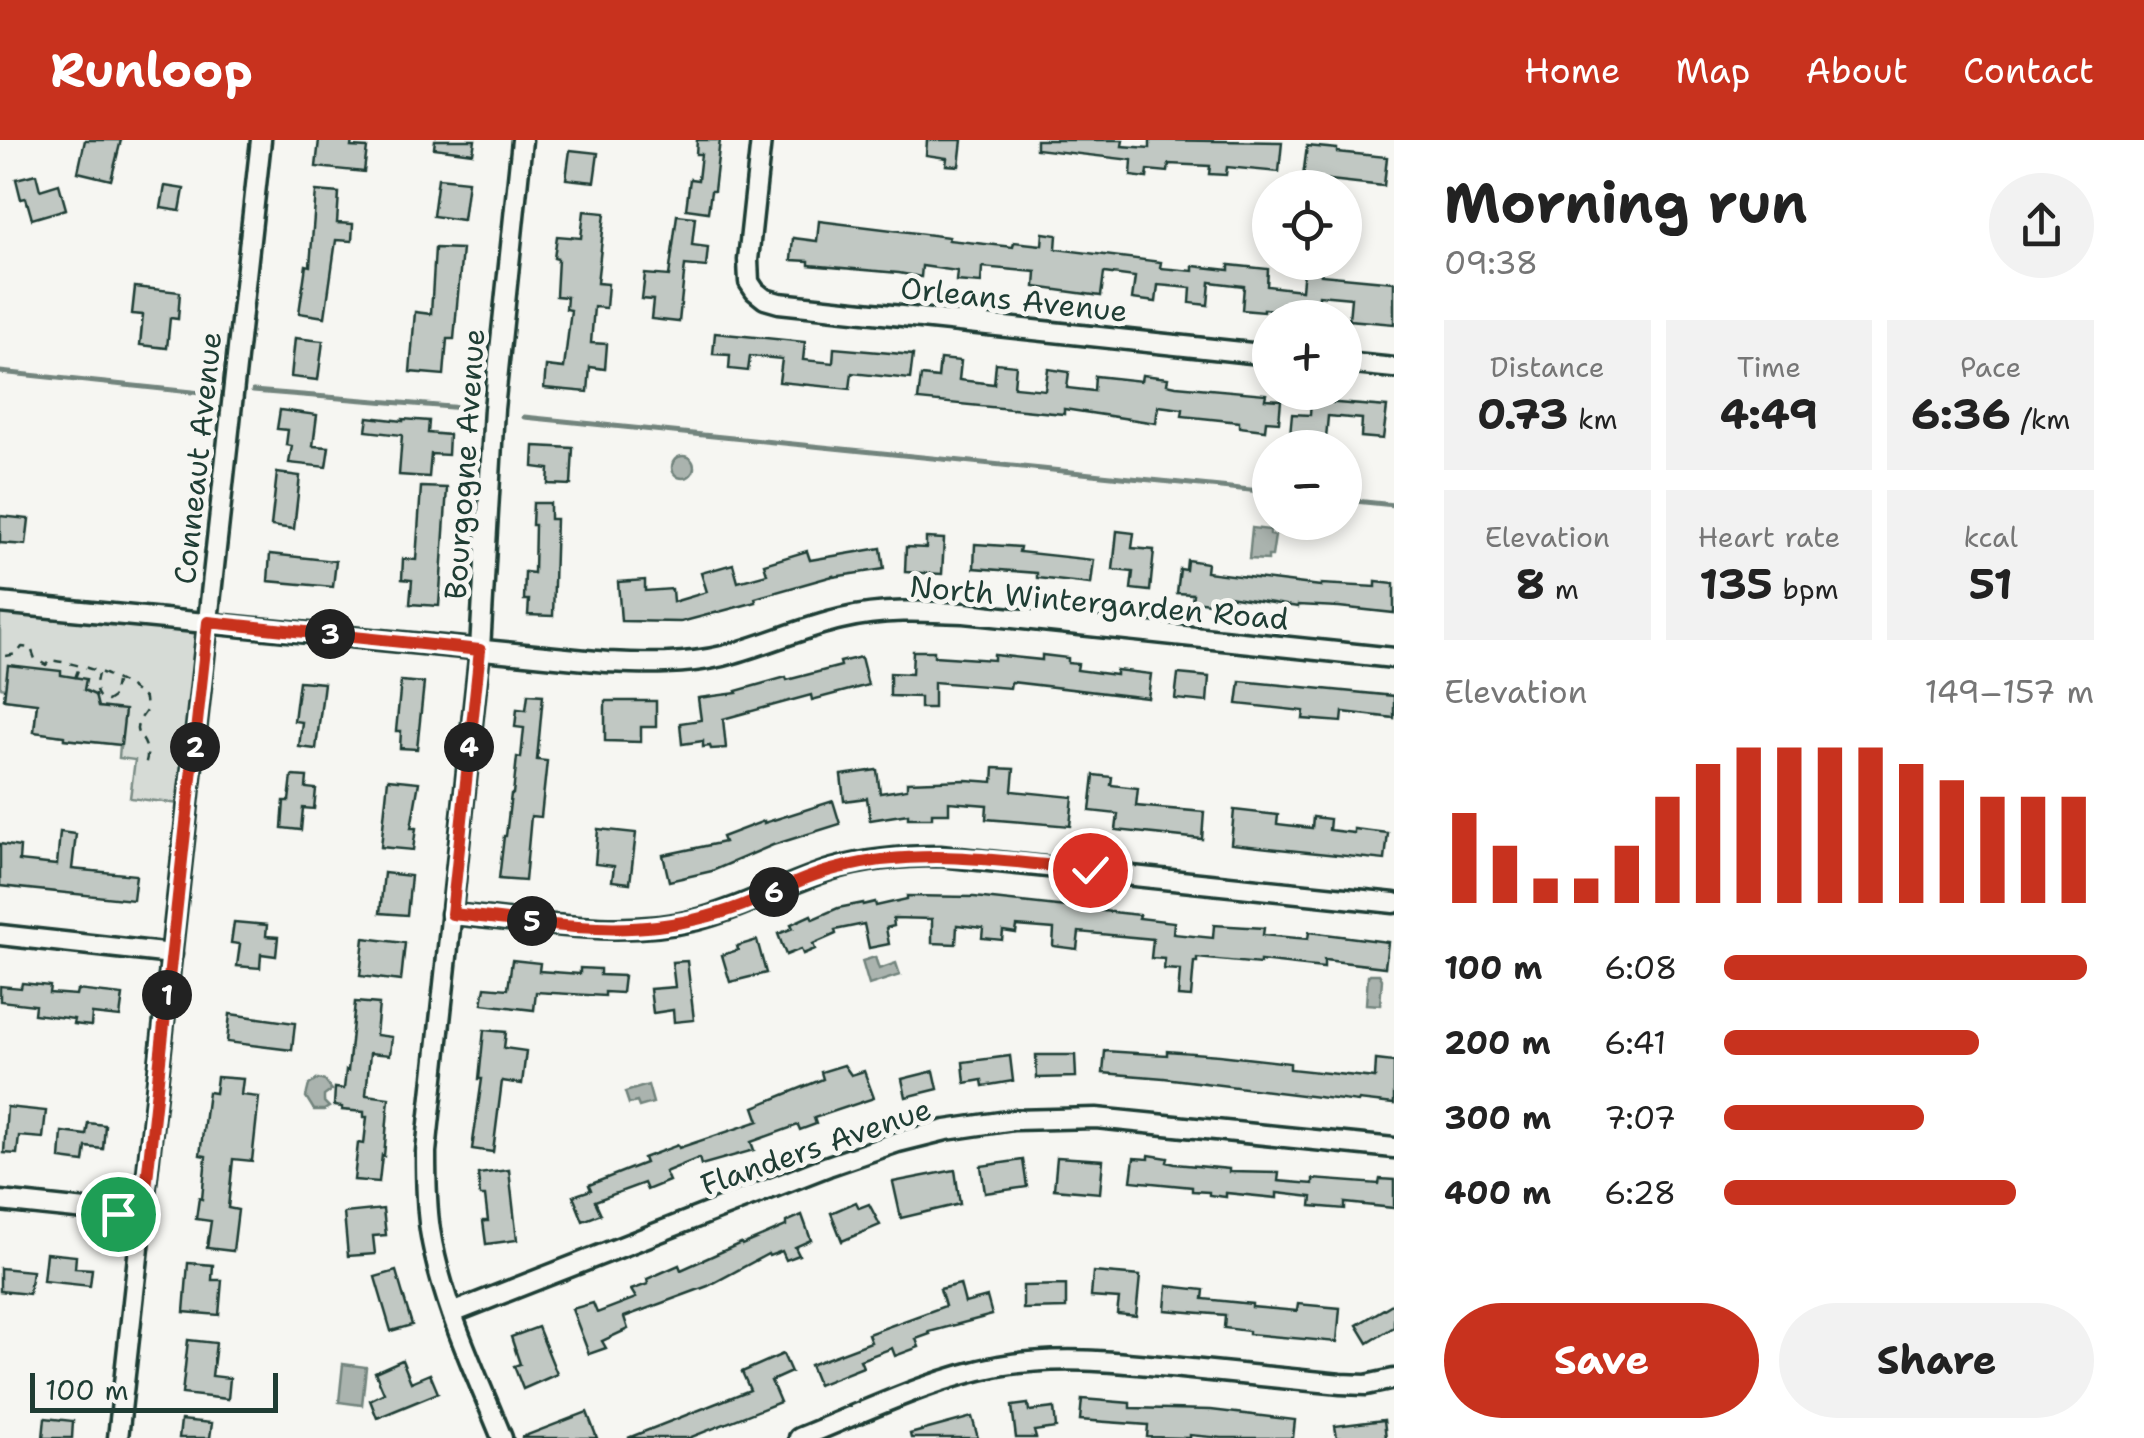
<!DOCTYPE html>
<html lang="en">
<head>
<meta charset="utf-8">
<style>
  body { margin:0; font-family:"Shantell Sans",sans-serif; background:#f2f2f2; color:#222; height:100vh; display:flex; flex-direction:column; font-size:38px; white-space:nowrap }
  * { box-sizing:border-box; margin:0 }
  p { font-size:32px; color:#767676 }
  .icon { flex:none; width:55px; height:55px; fill:none; stroke:currentColor; stroke-width:2; stroke-linecap:round; stroke-linejoin:round }
  .map { position:relative; flex:1; overflow:hidden }
  .details { display:flex; flex-direction:column; background:#fff; width:750px }
  .details>* { flex:none }
  .fabs { position:absolute; left:1252px; top:30px; display:grid; gap:20px }
  .fabs a { display:grid; place-items:center; width:110px; height:110px; border-radius:50%; background:#fff; box-shadow:0 5px 15px #0003; font-size:50px }
  .scale { position:absolute; left:30px; bottom:25px; width:248px; box-sizing:border-box; padding-left:10px; border:5px solid #1f3d34; border-top:0; font-size:28px; line-height:35px; white-space:nowrap; color:#1f3d34; -webkit-text-stroke:8px #f6f6f2; paint-order:stroke }
  .pin { position:absolute; display:grid; place-items:center; width:85px; height:85px; color:#fff; margin:-42px; border:5px solid #fff; border-radius:50%; box-shadow:0 2px 10px #0007 }
  .km { position:absolute; width:50px; height:50px; margin:-25px; border-radius:50%; background:#222; color:#fff; font-size:28px; line-height:50px; text-align:center }
  .round { display:grid; place-items:center; flex:none; width:105px; height:105px; border-radius:52px; background:#f2f2f2 }
  .summary { display:flex; align-items:center; justify-content:space-between; height:170px; padding:0 50px }
  h1 { font-size:55px; font-weight:700; line-height:75px }
  .stats { display:grid; grid-template-columns:repeat(3,1fr); gap:15px; height:170px; padding:10px 50px }
  .stats div { display:grid; align-content:center; border-radius:0px; background:#f2f2f2; text-align:center }
  .stats b { font-size:42px; font-weight:700 }
  .stats small { font-size:28px; font-weight:400 }
  .stats p { font-size:28px }
  .chart { height:280px; padding:20px 50px }
  .chart p { display:flex; justify-content:space-between }
  .chart svg { width:100%; height:180px; margin-top:10px; stroke:#c8321e; stroke-width:6 }
  .action { display:flex; gap:20px; margin-top:auto; padding:20px 50px }
  .action a { flex:1; height:115px; border-radius:60px; background:#c8321e; color:#fff; font-size:40px; font-weight:700; line-height:115px; text-align:center }
  .action a+a { background:#f2f2f2; color:#222 }
  ul { padding:0 50px; list-style:none; font-size:32px }
  li { display:grid; grid-template-columns:160px 120px 1fr; align-items:center; height:75px }
  li i { height:25px; border-radius:12px; background:#c8321e }
  header { display:flex; align-items:center; gap:60px; box-sizing:border-box; height:140px; padding:0 50px; background:#c8321e; color:#fff }
  header strong { font-size:48px }
  nav { display:flex; gap:55px; margin-inline-start:auto; font-size:35px }
  main { display:flex; flex:1; min-height:0 }
  .map>svg:first-child { display:block }
</style>
</head>
<body>
<header>
<strong>Runloop</strong>
<nav><a>Home</a><a>Map</a><a>About</a><a>Contact</a></nav>
</header>
<main>
<div class="map">
<svg width="1394" height="1298" viewBox="0 0 1394 1298">
  <rect width="100%" height="100%" fill="#f6f6f2"/>
  <filter id="ink" filterUnits="userSpaceOnUse"><feTurbulence type="fractalNoise" baseFrequency=".01" numOctaves="2"/><feDisplacementMap in="SourceGraphic" scale="20" xChannelSelector="R" yChannelSelector="G"/><feConvolveMatrix kernelMatrix="1 2 1 2 8 2 1 2 1" color-interpolation-filters="sRGB"/></filter>
  <g filter="url(#ink)">
    <polygon fill="#d6dbd6" stroke="#7a8c85" stroke-width="2.5" points="0,464 208,482 189,665 130,658 135,620 119,618 120,605 64,599 64,596 34,592 37,563 4,559 6,548 0,547"/>
    <g fill="#aab3ae" stroke="#72847d" stroke-width="2.5">
      <circle cx="683" cy="327" r="11"/>
      <polygon points="1252,388 1270,390 1270,395 1275,396 1272,416 1268,416 1268,420 1249,419"/>
      <polygon points="875,817 879,829 896,823 900,835 869,845 862,821"/>
      <polygon points="1370,834 1379,834 1382,839 1380,865 1366,864 1368,836"/>
      <polygon points="318,939 325,941 332,950 324,956 324,962 329,967 324,970 314,970 306,957 309,945"/>
      <polygon points="648,945 653,963 639,967 637,962 629,964 625,952"/>
      <polygon points="343,1224 366,1227 362,1265 339,1262"/>
    </g>
    <g fill="none" stroke-linecap="round" stroke-linejoin="round">
      <g stroke="#72847d" stroke-width="5">
        <polyline points="0,232 211,254"/>
        <polyline points="253,251 463,268"/>
        <polyline points="524,277 1270,352"/>
        <polyline points="1345,360 1394,365"/>
      </g>
    </g>
    <g fill="#c1c8c3" stroke="#1f3d34" stroke-width="2.5">
      <polygon points="85,0 121,0 111,40 78,32"/>
      <polygon points="319,0 352,0 351,7 367,8 364,32 316,27"/>
      <polygon points="435,0 475,0 473,13 434,8"/>
      <polygon points="697,0 720,0 714,51 711,51 708,72 686,69 690,39 698,40 701,14 696,14"/>
      <polygon points="927,0 962,0 959,26 946,25 947,18 926,15"/>
      <polygon points="1036,0 1123,0 1122,6 1150,8 1150,0 1282,2 1279,32 1227,27 1226,35 1209,34 1210,26 1169,24 1168,32 1148,30 1147,38 1131,36 1132,20 1036,9"/>
      <polygon points="1307,6 1337,9 1337,12 1387,17 1384,46 1303,37"/>
      <polygon points="570,10 598,13 594,42 566,39"/>
      <polygon points="36,34 40,50 59,44 66,69 32,79 26,58 21,59 16,39"/>
      <polygon points="438,38 468,41 463,80 433,76"/>
      <polygon points="165,46 184,49 180,71 161,68"/>
      <polygon points="316,51 339,53 337,83 353,84 352,101 336,100 325,177 299,173 306,125 310,126"/>
      <polygon points="584,71 605,73 597,143 608,144 606,168 594,167 591,203 607,204 605,229 590,227 588,252 544,248 546,226 564,228 571,170 566,169 567,157 556,156 558,119 554,118 557,96 581,98"/>
      <polygon points="677,75 695,77 692,105 708,107 706,127 685,125 679,182 651,179 653,160 642,159 645,134 669,136"/>
      <polygon points="819,81 949,97 948,100 1013,107 1014,102 1042,105 1043,93 1057,95 1056,109 1161,122 1160,128 1193,131 1193,126 1229,130 1229,125 1268,129 1267,146 1302,150 1304,128 1322,130 1321,135 1394,142 1394,184 1349,180 1351,158 1319,155 1317,175 1264,169 1264,172 1242,170 1244,146 1210,142 1208,165 1190,163 1191,148 1158,145 1156,162 1132,159 1135,137 1104,133 1101,156 1035,147 1036,132 982,127 981,143 956,141 957,131 922,126 921,137 899,133 809,125 809,121 791,120 793,98 817,101"/>
      <polygon points="435,108 462,109 454,199 447,199 444,235 410,232 415,172 431,174"/>
      <polygon points="135,147 180,152 178,179 170,178 167,208 140,205 143,175 132,174"/>
      <polygon points="715,193 805,202 803,220 833,223 834,208 913,215 910,239 852,233 850,249 779,242 782,219 750,216 748,231 729,229 730,215 713,214"/>
      <polygon points="295,198 323,201 318,240 291,237"/>
      <polygon points="940,219 961,221 959,240 994,244 996,223 1016,225 1014,247 1045,250 1048,229 1069,232 1067,248 1094,251 1095,236 1141,241 1142,235 1168,238 1167,244 1176,246 1266,254 1265,259 1281,260 1279,282 1266,281 1265,290 1239,287 1239,282 1182,276 1183,269 1158,266 1156,283 1064,269 1064,274 918,260 921,236 938,238"/>
      <polygon points="1311,261 1387,267 1383,299 1361,297 1362,279 1328,276 1326,298 1290,295 1292,274 1310,275"/>
      <polygon points="280,270 317,275 313,306 329,307 326,327 289,323 292,306 286,305 288,290 277,289"/>
      <polygon points="368,277 403,281 403,279 429,281 428,293 449,295 448,315 431,314 429,337 399,335 402,295 366,291"/>
      <polygon points="534,306 573,308 571,345 548,344 549,329 533,327"/>
      <polygon points="277,333 300,336 294,389 271,386"/>
      <polygon points="421,347 447,348 439,466 410,464 412,440 402,439 403,419 416,420"/>
      <polygon points="533,363 550,363 550,379 556,379 553,476 528,475 529,460 524,460 525,432 534,433 535,385 532,385"/>
      <polygon points="0,376 29,379 26,405 0,403"/>
      <polygon points="1117,391 1134,393 1132,408 1154,410 1150,451 1131,449 1133,432 1113,430"/>
      <polygon points="926,398 944,399 942,434 905,432 906,407 926,408"/>
      <polygon points="975,404 1020,407 1019,412 1094,420 1091,444 1037,438 1037,433 974,428"/>
      <polygon points="881,408 884,429 833,437 833,436 755,458 756,462 681,482 621,481 618,442 645,440 645,451 672,449 673,462 707,452 701,433 733,424 738,442 767,434 764,424 807,411 810,420"/>
      <polygon points="270,414 336,421 333,447 268,441"/>
      <polygon points="1187,420 1207,423 1206,432 1321,446 1321,444 1376,447 1376,442 1394,444 1394,473 1339,467 1298,465 1298,467 1228,456 1227,461 1210,459 1210,463 1192,461 1193,454 1177,453 1180,429 1186,430"/>
      <polygon points="913,511 934,511 934,516 994,520 994,515 1042,520 1042,515 1068,518 1068,523 1078,524 1077,530 1116,535 1116,530 1151,534 1148,558 1011,542 1010,548 934,542 934,568 920,568 920,557 890,556 890,533 912,534"/>
      <polygon points="861,517 868,545 812,560 811,555 723,579 726,608 711,609 710,606 703,607 703,601 682,604 680,583 701,580 698,558 737,553 736,551 786,537 787,540 841,526 840,522"/>
      <polygon points="8,525 61,531 61,535 86,539 84,550 95,555 98,567 125,570 121,605 64,599 64,596 34,592 37,563 4,559"/>
      <polygon points="1178,534 1209,537 1207,562 1175,559"/>
      <polygon points="299,541 324,543 316,609 299,607 302,582 294,581"/>
      <polygon points="401,541 424,543 417,609 400,608 401,591 396,591"/>
      <polygon points="1240,541 1394,556 1394,578 1343,572 1342,582 1303,579 1304,571 1237,564"/>
      <polygon points="528,554 543,555 537,620 547,621 541,677 531,676 525,741 499,739 504,696 506,696 511,654 513,654 517,617 521,618 524,588 515,587 517,569 526,570"/>
      <polygon points="605,561 656,561 656,587 641,587 641,602 605,601"/>
      <polygon points="994,628 1014,629 1012,651 1073,657 1070,686 986,679 987,665 949,662 949,673 932,673 932,678 908,678 908,674 870,680 867,658 844,661 841,635 877,630 880,653 907,649 907,642 966,640 993,642"/>
      <polygon points="1094,635 1112,637 1111,645 1138,648 1136,666 1204,672 1202,699 1116,690 1118,674 1090,671"/>
      <polygon points="292,636 307,637 306,648 316,649 314,669 303,668 301,690 282,688 284,661 289,661"/>
      <polygon points="388,639 419,642 411,688 416,688 413,710 381,707"/>
      <polygon points="833,661 840,684 773,705 712,731 669,741 663,715 724,702 722,697 764,681 764,683"/>
      <polygon points="1234,670 1278,675 1277,684 1312,688 1313,677 1330,679 1329,690 1354,693 1354,689 1388,693 1385,720 1231,704"/>
      <polygon points="598,689 636,693 630,743 612,741 614,726 595,724"/>
      <polygon points="60,692 76,694 72,729 136,735 133,760 0,746 0,704 20,707 19,721 57,725"/>
      <polygon points="384,733 411,736 407,775 380,773"/>
      <polygon points="907,756 974,757 1140,775 1139,778 1174,782 1173,794 1213,798 1214,785 1264,788 1263,795 1308,799 1309,792 1388,802 1385,827 1324,820 1324,828 1260,821 1260,824 1197,818 1197,822 1194,822 1191,857 1178,856 1180,830 1164,829 1165,819 1151,818 1153,799 1079,792 1077,809 1053,806 1054,789 1017,786 1016,793 1003,791 1002,800 982,798 983,788 957,785 956,804 932,803 932,779 893,778 894,786 886,788 889,804 869,808 864,784 835,790 836,794 813,804 815,809 803,814 801,809 786,815 778,794 793,788 791,784 811,775 813,779 838,768 863,763 863,765 875,762 876,766 907,759"/>
      <polygon points="234,782 267,785 266,796 278,797 276,816 261,814 260,828 237,826 240,804 231,803"/>
      <polygon points="364,798 405,803 401,841 360,836"/>
      <polygon points="757,800 766,833 730,842 722,815 738,810 737,806"/>
      <polygon points="512,820 540,823 539,831 580,834 580,828 600,829 600,835 624,836 622,853 605,852 605,856 536,852 534,870 482,864 485,847 508,849"/>
      <polygon points="687,821 694,880 674,882 673,870 653,873 650,849 675,847 672,822"/>
      <polygon points="22,843 50,846 49,853 76,855 77,850 123,855 120,877 92,874 91,886 73,884 74,879 34,874 35,865 0,861 0,846 21,848"/>
      <polygon points="355,862 379,864 376,895 392,897 390,915 370,913 366,955 389,958 384,1016 382,1015 379,1042 354,1040 358,1003 364,1004 367,977 364,977 364,972 342,970 342,967 334,966 335,948 344,949 346,930 348,931"/>
      <polygon points="230,874 295,883 292,910 227,902"/>
      <polygon points="484,890 506,892 504,908 526,911 522,944 502,941 493,1012 472,1009 482,939 479,939"/>
      <polygon points="1105,911 1167,915 1167,911 1219,915 1290,923 1290,929 1375,938 1376,920 1394,922 1394,964 1359,960 1358,962 1164,938 1103,933"/>
      <polygon points="1036,915 1075,915 1076,937 1037,938"/>
      <polygon points="1010,916 1013,941 983,946 982,940 965,943 963,922"/>
      <polygon points="844,925 851,935 864,931 874,958 814,978 816,984 800,990 798,985 751,1002 754,1010 701,1025 699,1018 665,1032 669,1041 647,1050 644,1043 595,1061 601,1074 583,1081 573,1056 591,1050 589,1045 637,1026 645,1023 643,1018 678,1005 679,1008 759,981 754,967 823,939 821,932"/>
      <polygon points="934,931 938,949 906,957 902,939"/>
      <polygon points="217,937 243,939 241,955 259,957 252,1021 233,1019 228,1068 238,1070 233,1111 207,1108 211,1081 196,1079 199,1058 202,1059 206,1016 200,1015 208,952 215,953"/>
      <polygon points="7,967 46,971 43,998 19,996 17,1014 4,1013"/>
      <polygon points="88,983 105,985 103,1009 86,1007 84,1022 60,1019 62,992 86,995"/>
      <polygon points="1149,1015 1168,1018 1167,1022 1175,1024 1229,1029 1229,1032 1279,1033 1278,1041 1313,1044 1313,1039 1379,1044 1380,1039 1394,1040 1394,1068 1345,1063 1345,1069 1311,1066 1312,1057 1277,1053 1277,1058 1226,1053 1226,1057 1209,1055 1209,1052 1192,1051 1192,1047 1131,1041 1134,1018 1149,1019"/>
      <polygon points="1057,1017 1103,1020 1100,1053 1054,1049"/>
      <polygon points="1023,1020 1027,1047 985,1053 981,1026"/>
      <polygon points="509,1030 517,1100 486,1104 483,1081 488,1081 485,1056 480,1056 478,1034"/>
      <polygon points="955,1030 960,1064 901,1078 893,1042"/>
      <polygon points="856,1062 859,1068 869,1064 880,1085 842,1101 831,1073"/>
      <polygon points="383,1069 386,1095 373,1096 375,1114 348,1116 344,1073"/>
      <polygon points="802,1075 811,1100 795,1107 799,1115 786,1120 782,1111 769,1116 768,1114 708,1146 624,1177 628,1189 602,1201 606,1208 589,1214 572,1169 593,1163 597,1173 636,1158 631,1150 648,1144 647,1139 679,1125 681,1130 741,1103 742,1105 786,1086 786,1082"/>
      <polygon points="46,1113 76,1116 75,1128 92,1129 90,1146 43,1141"/>
      <polygon points="188,1123 213,1125 212,1140 222,1140 219,1175 184,1172"/>
      <polygon points="0,1128 32,1131 29,1154 0,1151"/>
      <polygon points="396,1131 412,1185 391,1191 375,1137"/>
      <polygon points="1093,1132 1140,1136 1136,1176 1117,1174 1119,1159 1091,1157"/>
      <polygon points="960,1144 965,1163 987,1157 992,1175 929,1192 930,1194 916,1199 919,1207 895,1216 892,1208 860,1220 863,1227 818,1245 810,1225 871,1202 868,1194 945,1166 940,1149"/>
      <polygon points="1066,1145 1066,1168 1023,1169 1023,1146"/>
      <polygon points="1167,1146 1204,1150 1203,1159 1252,1164 1252,1167 1297,1171 1298,1164 1340,1168 1337,1202 1249,1194 1249,1191 1224,1188 1225,1175 1165,1170"/>
      <polygon points="1394,1163 1394,1187 1368,1203 1357,1185"/>
      <polygon points="538,1187 557,1234 523,1249 514,1226 520,1224 511,1197"/>
      <polygon points="188,1200 216,1203 212,1236 230,1238 228,1259 182,1254"/>
      <polygon points="783,1214 791,1232 771,1241 780,1262 689,1298 628,1298 750,1250 742,1232"/>
      <polygon points="402,1220 411,1242 430,1234 438,1253 377,1278 370,1260 384,1253 375,1232"/>
      <polygon points="1082,1259 1130,1263 1130,1268 1211,1270 1295,1280 1293,1298 1222,1298 1190,1295 1190,1298 1147,1297 1148,1285 1080,1280"/>
      <polygon points="1028,1264 1029,1271 1054,1268 1056,1288 1034,1291 1036,1298 1016,1298 1012,1266"/>
      <polygon points="587,1272 597,1298 522,1298 522,1297"/>
      <polygon points="972,1277 978,1298 911,1298 910,1294"/>
      <polygon points="45,1278 73,1281 72,1298 43,1298"/>
      <polygon points="181,1280 212,1283 210,1298 179,1298"/>
      <polygon points="1384,1280 1386,1298 1337,1298 1335,1286"/>
    </g>
    <g fill="none" stroke-linecap="round" stroke-linejoin="round">
      <defs>
        <g id="minor">
          <polyline points="761,0 748,120 749,142 755,151 765,159 779,163 1270,215"/>
          <polyline points="1345,223 1394,228"/>
          <path d="M0 463 607 522C646 524 685 525 723 516 763 506 801 488 841 479 882 469 923 471 964 473L1394 518"/>
          <path d="M451 774C530 781 618 799 696 780 744 768 786 743 833 729 868 719 904 716 940 716L1394 763"/>
          <polyline points="0,795 172,814"/>
          <polyline points="0,1061 143,1076"/>
          <polyline points="452,1173 828,1026 898,1002 946,990 1014,980 1096,978 1394,1008"/>
          <polyline points="118,1298 261,0"/>
          <path d="M502 1298C475 1231 441 1162 430 1090 426 1064 426 1038 426 1012L480 509 494 269 522 0"/>
          <path d="M799 1298C864 1272 930 1239 999 1226 1060 1215 1120 1222 1181 1228 1234 1233 1288 1239 1341 1244L1366 1245 1394 1239"/>
        </g>
      </defs>
      <use href="#minor" stroke="#1f3d34" stroke-width="25"/>
      <g stroke="#1f3d34" stroke-width="2.5" stroke-dasharray="8 8" stroke-linecap="butt">
        <path d="M6 516 17 514 22 507 31 508 35 519 46 525 50 520C85 525 118 535 145 559L146 571C127 597 143 590 147 611 148 618 145 624 144 630"/>
        <path d="M98 534C95 545 93 558 107 561L113 557 116 542"/>
        <polyline points="75,538 80,525"/>
      </g>
      <use href="#minor" stroke="#f6f6f2" stroke-width="18"/>
    </g>
  </g>
  <g fill="none" stroke-linecap="round" stroke-linejoin="round" filter="url(#ink)">
    <defs>
      <path id="route" d="M118 1074 143 1076 208 482 480 510 452 774C519 780 590 794 657 786 690 782 723 774 753 761 782 749 809 735 839 728 922 707 1005 721 1090 730"/>
    </defs>
    <use href="#route" stroke="#fff" stroke-width="20"/>
    <use href="#route" stroke="#c8321e" stroke-width="12"/>
  </g>
  <g text-anchor="middle" stroke-width="10" stroke-linejoin="round" paint-order="stroke">
    <g font-size="30" fill="#1f3d34" stroke="#f6f6f2">
      <text transform="translate(1014 160) rotate(6)" y="10">Orleans Avenue</text>
      <text transform="translate(198 318) rotate(-84)" y="10">Conneaut Avenue</text>
      <text transform="translate(465 324) rotate(-86)" y="10">Bourgogne Avenue</text>
      <text transform="translate(1099 463) rotate(5)" y="10">North Wintergarden Road</text>
      <text transform="translate(816 1007) rotate(-19)" y="10">Flanders Avenue</text>
    </g>
  </g>
</svg>
<div class="fabs">
<a><svg class="icon" aria-label="locate" viewBox="0 0 24 24"><circle cx="12" cy="12" r="6"/><path d="M12 2v4M12 18v4M2 12h4M18 12h4"/></svg></a>
<a>+</a>
<a>−</a>
</div>
<div class="scale">100 m</div>
<div class="pin" style="left:118px;top:1074px;background:#1e9e55"><svg class="icon" aria-label="arrive" viewBox="0 0 24 24"><path d="M6 21V4h12l-3 4 3 4H6"/></svg></div>
<div class="pin" style="left:1090px;top:730px;background:#d93025"><svg class="icon" aria-label="check" viewBox="0 0 24 24"><path d="M5 12l5 5 9-10"/></svg></div>
<b class="km" style="left:167px;top:855px">1</b>
<b class="km" style="left:195px;top:607px">2</b>
<b class="km" style="left:330px;top:494px">3</b>
<b class="km" style="left:469px;top:607px">4</b>
<b class="km" style="left:532px;top:781px">5</b>
<b class="km" style="left:774px;top:752px">6</b>
</div>
<section class="details">
<div class="summary"><div><h1>Morning run</h1><p>09:38</p></div><a class="round"><svg class="icon" aria-label="share" viewBox="0 0 24 24"><path d="M12 15V3M7 8l5-5 5 5M5 13v7h14v-7"/></svg></a></div>
<div class="stats">
<div><p>Distance</p><b>0.73<small> km</small></b></div>
<div><p>Time</p><b>4:49</b></div>
<div><p>Pace</p><b>6:36<small> /km</small></b></div>
</div>
<div class="stats">
<div><p>Elevation</p><b>8<small> m</small></b></div>
<div><p>Heart rate</p><b>135<small> bpm</small></b></div>
<div><p>kcal</p><b>51</b></div>
</div>
<div class="chart"><p><span>Elevation</span>149–157 m</p>
<svg viewBox="0 0 160 44" preserveAspectRatio="none"><path d="M5 44V22M15 44V30M25 44V38M35 44V38M45 44V30M55 44V18M65 44V10M75 44V6M85 44V6M95 44V6M105 44V6M115 44V10M125 44V14M135 44V18M145 44V18M155 44V18"/></svg>
</div>
<ul>
<li><b>100 m</b>6:08<i style="width:98%"></i></li>
<li><b>200 m</b>6:41<i style="width:69%"></i></li>
<li><b>300 m</b>7:07<i style="width:54%"></i></li>
<li><b>400 m</b>6:28<i style="width:79%"></i></li>
</ul>
<div class="action"><a>Save</a><a>Share</a></div>
</section>
</main>
</body>
</html>
